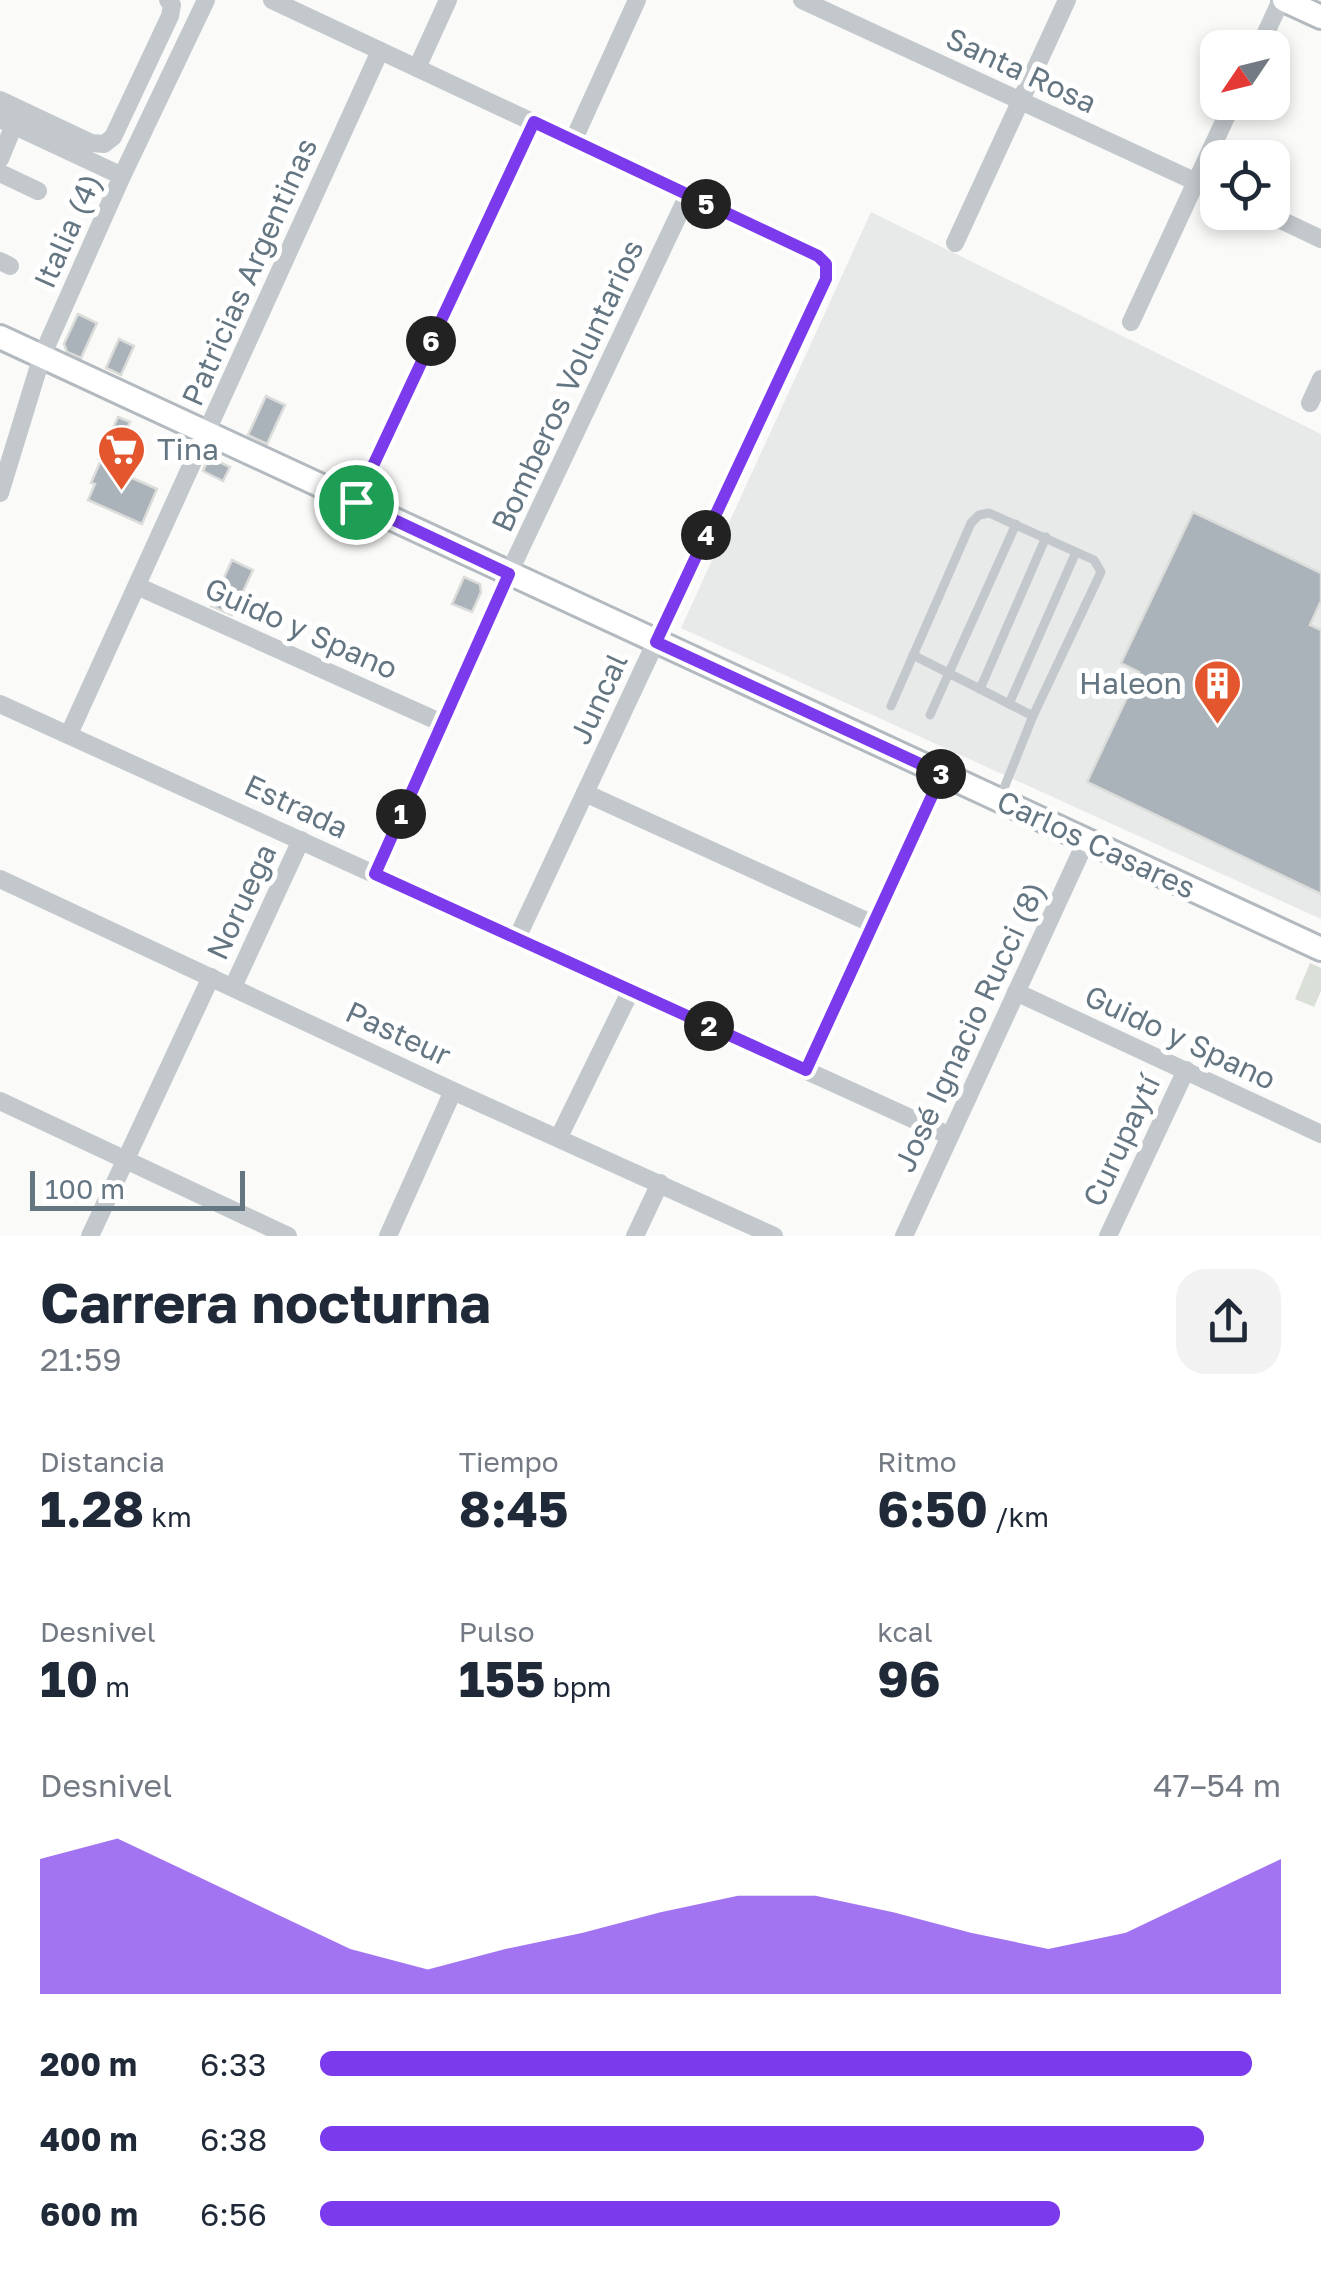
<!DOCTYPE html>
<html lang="es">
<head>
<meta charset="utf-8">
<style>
  body { margin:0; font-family:"Golos Text",sans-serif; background:#f2f2f3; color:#1f2937; height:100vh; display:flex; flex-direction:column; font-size:38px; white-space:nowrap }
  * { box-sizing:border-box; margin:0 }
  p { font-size:32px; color:#747a83 }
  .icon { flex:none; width:55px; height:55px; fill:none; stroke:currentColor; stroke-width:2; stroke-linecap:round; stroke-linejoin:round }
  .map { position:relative; height:1236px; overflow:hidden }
  .panel { display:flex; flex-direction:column; background:#fff; flex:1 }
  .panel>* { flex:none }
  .needle { width:65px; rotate:235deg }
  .controls { position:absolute; left:1200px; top:30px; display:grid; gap:20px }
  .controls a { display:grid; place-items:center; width:90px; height:90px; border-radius:20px; background:#fff; box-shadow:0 5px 15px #0003; font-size:50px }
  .scale { position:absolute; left:30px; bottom:25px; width:215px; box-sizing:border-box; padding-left:10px; border:5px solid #657683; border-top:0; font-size:28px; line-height:35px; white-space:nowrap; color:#657683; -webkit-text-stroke:8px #fff; paint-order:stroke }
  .pin { position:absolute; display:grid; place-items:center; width:85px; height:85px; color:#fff; margin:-42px; border:5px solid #fff; border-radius:50%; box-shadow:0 2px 10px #0007 }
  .km { position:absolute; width:50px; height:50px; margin:-25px; border-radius:50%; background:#222; color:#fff; font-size:28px; line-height:50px; text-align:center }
  .round { display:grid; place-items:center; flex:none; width:105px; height:105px; border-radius:30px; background:#f2f2f3 }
  .summary { display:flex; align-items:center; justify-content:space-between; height:170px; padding:0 40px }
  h1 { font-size:55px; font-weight:700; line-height:75px }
  .figures { display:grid; grid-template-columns:repeat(3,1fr); gap:15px; height:170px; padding:10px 40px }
  .figures div { display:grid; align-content:center }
  .figures b { font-size:50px; font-weight:700 }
  .figures small { font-size:28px; font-weight:400 }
  .figures p { font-size:28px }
  .chart { height:280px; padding:20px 40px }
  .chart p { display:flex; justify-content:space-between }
  .chart svg { width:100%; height:180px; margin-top:10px; fill:#7c3aed; opacity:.7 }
  ul { padding:0 40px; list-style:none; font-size:32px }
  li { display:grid; grid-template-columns:160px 120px 1fr; align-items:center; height:75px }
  li i { height:25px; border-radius:12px; background:#7c3aed }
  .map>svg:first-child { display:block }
</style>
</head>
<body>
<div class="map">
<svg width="1321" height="1236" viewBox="0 0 1321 1236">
  <rect width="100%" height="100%" fill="#fafaf8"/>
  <polygon fill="#e8e9e9" points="871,212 1321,434 1321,919 681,628"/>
  <polygon fill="#dadfd7" points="1310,963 1321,968 1321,991 1314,1007 1295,999"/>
  <g fill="#aab3b9" stroke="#dcdcda" stroke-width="2.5">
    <polygon points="78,314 97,323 81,358 67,352 64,344"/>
    <polygon points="119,339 134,346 121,375 106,368"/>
    <polygon points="266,396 285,405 267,444 248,435"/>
    <polygon points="118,417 130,422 110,468 157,489 142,524 88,500 95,484 91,483 101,460 99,459"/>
    <polygon points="209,457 230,467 223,481 203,471"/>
    <polygon points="1193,512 1321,573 1321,601 1310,625 1321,630 1321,894 1087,782 1139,672 1121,663"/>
    <polygon points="232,560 253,570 232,615 211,606"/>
    <polygon points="464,577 480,584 481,592 472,612 452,604"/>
  </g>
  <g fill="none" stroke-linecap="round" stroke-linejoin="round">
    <defs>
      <g id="secondary">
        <polyline points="1284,0 1321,17"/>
        <polyline points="0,337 1321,949"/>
      </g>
    </defs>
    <use href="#secondary" stroke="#b3babf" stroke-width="28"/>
    <g stroke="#c3c8cc" stroke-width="9">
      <polyline points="913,655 1033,716"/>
      <polyline points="980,689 1046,537"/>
      <polyline points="1009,704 1076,552"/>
      <polyline points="891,706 971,523 979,515 989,513 1094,560 1101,572 1033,716 1000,798"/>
      <polyline points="930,715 1016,524"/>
    </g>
    <g stroke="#c3c8cc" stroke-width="18">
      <polyline points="272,0 818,256 826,265 826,279 517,938"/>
      <polyline points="802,0 1218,192"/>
      <polyline points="1259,48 1281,0"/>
      <polyline points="417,68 448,0"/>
      <polyline points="0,100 91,143 104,144 113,137 170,16 172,5 168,0"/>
      <polyline points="0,119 122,176"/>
      <polyline points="573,141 637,0"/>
      <polyline points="0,159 14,125"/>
      <polyline points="0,173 38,191"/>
      <polyline points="1264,212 1321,239"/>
      <polyline points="955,243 1067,0"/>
      <polyline points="0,261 10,266"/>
      <polyline points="1131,322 1233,102"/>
      <polyline points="1310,403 1321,379"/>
      <polyline points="0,493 42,356 122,176 206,0"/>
      <polyline points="356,502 534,123"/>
      <polyline points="137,586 442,723"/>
      <polyline points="0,704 950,1136"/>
      <polyline points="69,734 380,51"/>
      <polyline points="585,793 873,924"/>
      <polyline points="375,873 509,573 688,195"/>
      <polyline points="0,879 453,1091 774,1236"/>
      <polyline points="233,987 301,840"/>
      <polyline points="1016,992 1321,1134"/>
      <polyline points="806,1070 941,774"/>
      <polyline points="0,1101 288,1236"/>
      <polyline points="559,1137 631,990"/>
      <polyline points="90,1236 211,977"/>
      <polyline points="388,1236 453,1091"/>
      <polyline points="635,1236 660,1183"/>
      <polyline points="904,1236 1086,841"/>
      <polyline points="1108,1236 1186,1070"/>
    </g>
    <use href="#secondary" stroke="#fff" stroke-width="22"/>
  </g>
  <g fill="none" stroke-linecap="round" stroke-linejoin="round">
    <defs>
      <polygon id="route" points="534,122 818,256 826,264 826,279 656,642 942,774 806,1070 375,874 509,574 356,502"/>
    </defs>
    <use href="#route" stroke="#fff" stroke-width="20"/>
    <use href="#route" stroke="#7c3aed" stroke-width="12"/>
  </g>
  <defs>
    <symbol id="supermarket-pin" viewBox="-11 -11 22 30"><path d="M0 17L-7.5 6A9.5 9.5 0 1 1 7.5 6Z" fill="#e4572e" stroke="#fff"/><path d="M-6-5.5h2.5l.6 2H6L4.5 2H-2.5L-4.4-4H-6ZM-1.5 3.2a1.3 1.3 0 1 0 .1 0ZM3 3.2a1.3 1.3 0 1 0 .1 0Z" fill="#fff"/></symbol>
    <symbol id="building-pin" viewBox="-11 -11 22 30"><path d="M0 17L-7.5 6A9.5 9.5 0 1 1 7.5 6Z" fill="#e4572e" stroke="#fff"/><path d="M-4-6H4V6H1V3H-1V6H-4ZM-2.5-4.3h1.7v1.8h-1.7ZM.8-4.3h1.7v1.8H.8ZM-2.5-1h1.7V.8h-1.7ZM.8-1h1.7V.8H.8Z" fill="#fff"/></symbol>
  </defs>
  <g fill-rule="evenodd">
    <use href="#supermarket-pin" x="94" y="422" width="55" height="75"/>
    <use href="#building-pin" x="1190" y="656" width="55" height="75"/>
  </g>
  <g text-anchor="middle" stroke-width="10" stroke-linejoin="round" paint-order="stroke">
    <g font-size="30" fill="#657683" stroke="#fff">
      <text transform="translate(1021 71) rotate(25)" y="10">Santa Rosa</text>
      <text transform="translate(68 231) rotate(-66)" y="10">Italia (4)</text>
      <text transform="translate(250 272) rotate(-66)" y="10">Patricias Argentinas</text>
      <text transform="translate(568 386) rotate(-65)" y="10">Bomberos Voluntarios</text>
      <text transform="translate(301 629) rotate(24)" y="10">Guido y Spano</text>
      <text transform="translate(599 699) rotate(-65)" y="10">Juncal</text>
      <text transform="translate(296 807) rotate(25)" y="10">Estrada</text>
      <text transform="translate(1096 845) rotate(25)" y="10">Carlos Casares</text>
      <text transform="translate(242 902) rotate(-65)" y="10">Noruega</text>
      <text transform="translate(970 1027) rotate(-65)" y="10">José Ignacio Rucci (8)</text>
      <text transform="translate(398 1034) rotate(25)" y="10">Pasteur</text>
      <text transform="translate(1180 1038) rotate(25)" y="10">Guido y Spano</text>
      <text transform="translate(1122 1141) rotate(-65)" y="10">Curupaytí</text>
    </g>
    <g font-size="30" fill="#657683" stroke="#fff" text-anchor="start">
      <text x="157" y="460">Tina</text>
      <text x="1182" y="694" text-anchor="end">Haleon</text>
    </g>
  </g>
</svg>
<div class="controls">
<a><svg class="needle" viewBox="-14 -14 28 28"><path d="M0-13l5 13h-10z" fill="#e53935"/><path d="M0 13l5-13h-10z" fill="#747a83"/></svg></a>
<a><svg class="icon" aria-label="locate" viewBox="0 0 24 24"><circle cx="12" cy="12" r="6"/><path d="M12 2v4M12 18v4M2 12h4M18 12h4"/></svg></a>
</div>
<div class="scale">100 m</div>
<div class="pin" style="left:356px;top:502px;background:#1e9e55"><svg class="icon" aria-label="arrive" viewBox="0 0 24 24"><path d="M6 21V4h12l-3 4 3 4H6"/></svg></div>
<b class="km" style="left:401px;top:814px">1</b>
<b class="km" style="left:709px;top:1026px">2</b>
<b class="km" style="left:941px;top:774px">3</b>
<b class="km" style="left:706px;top:535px">4</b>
<b class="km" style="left:706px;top:204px">5</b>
<b class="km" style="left:431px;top:341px">6</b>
</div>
<section class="panel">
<div class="summary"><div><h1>Carrera nocturna</h1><p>21:59</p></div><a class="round"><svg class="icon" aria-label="share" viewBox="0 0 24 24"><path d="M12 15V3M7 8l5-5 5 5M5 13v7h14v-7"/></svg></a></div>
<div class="figures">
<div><p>Distancia</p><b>1.28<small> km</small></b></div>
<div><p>Tiempo</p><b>8:45</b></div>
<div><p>Ritmo</p><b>6:50<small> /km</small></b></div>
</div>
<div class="figures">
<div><p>Desnivel</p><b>10<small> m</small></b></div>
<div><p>Pulso</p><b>155<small> bpm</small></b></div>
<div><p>kcal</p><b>96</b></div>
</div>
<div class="chart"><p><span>Desnivel</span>47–54 m</p>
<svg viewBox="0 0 160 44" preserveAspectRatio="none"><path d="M0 44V11L10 6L20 15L30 24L40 33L50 38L60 33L70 29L80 24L90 20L100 20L110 24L120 29L130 33L140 29L150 20L160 11V44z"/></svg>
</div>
<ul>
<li><b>200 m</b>6:33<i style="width:97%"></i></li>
<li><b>400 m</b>6:38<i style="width:92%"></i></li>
<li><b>600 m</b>6:56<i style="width:77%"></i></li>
</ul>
</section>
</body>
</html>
